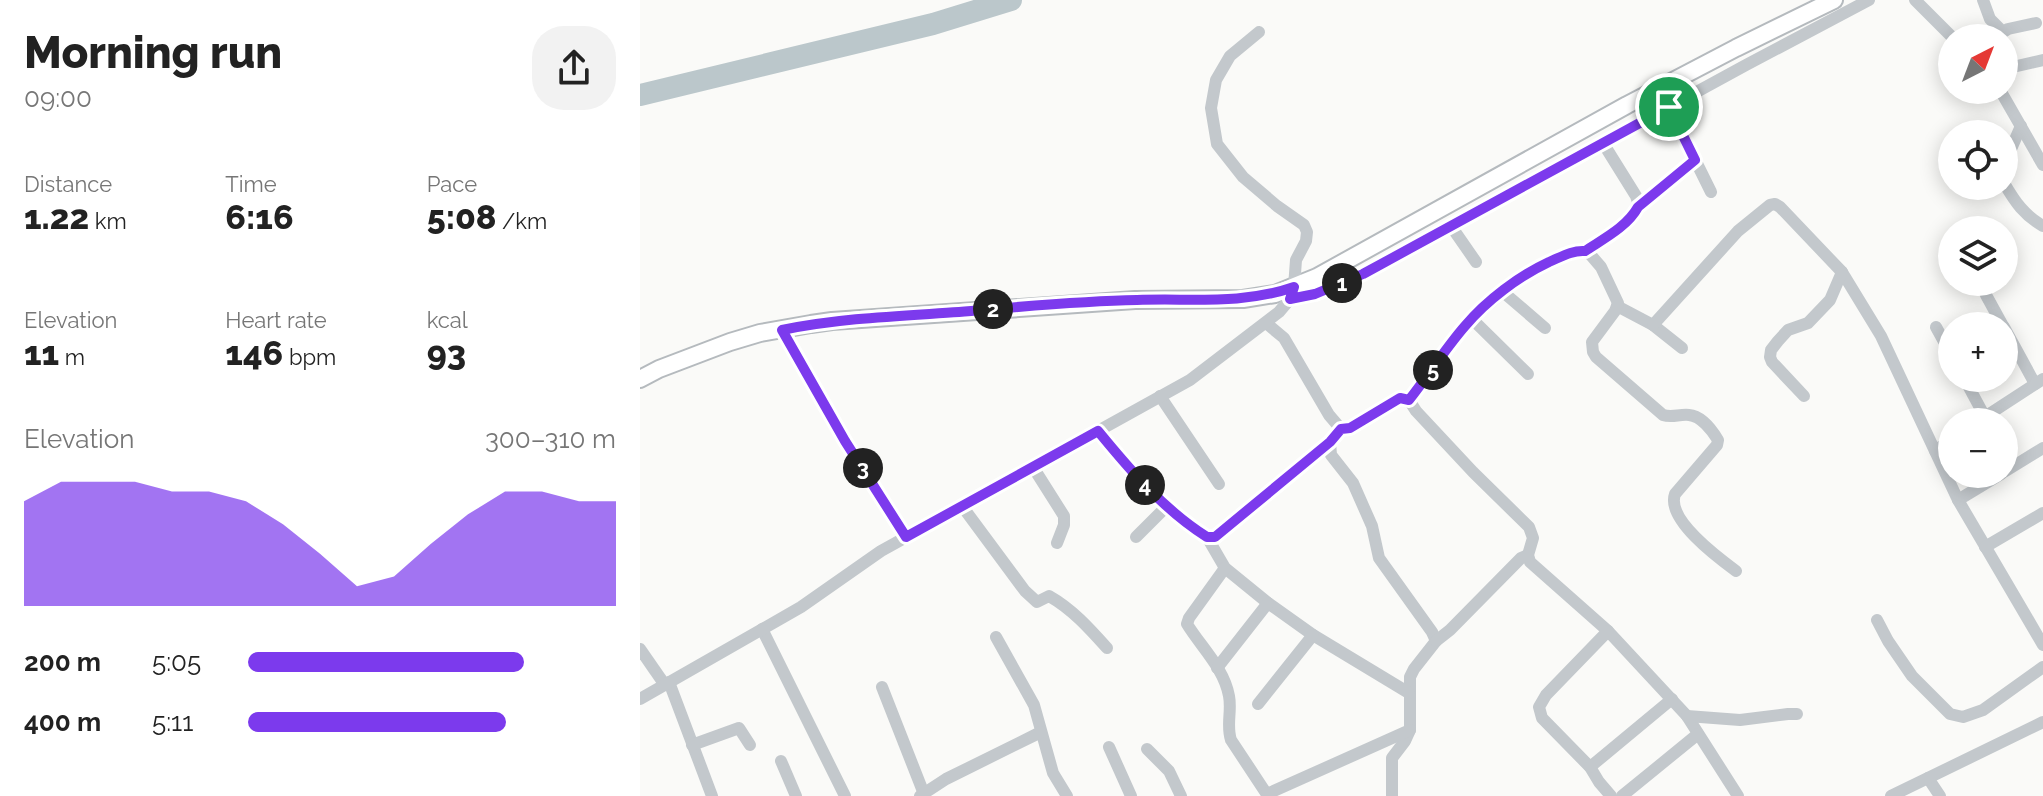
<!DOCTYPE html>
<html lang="en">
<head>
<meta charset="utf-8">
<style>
  body { margin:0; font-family:Raleway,sans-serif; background:#f2f2f2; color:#222; height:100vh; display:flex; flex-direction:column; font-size:30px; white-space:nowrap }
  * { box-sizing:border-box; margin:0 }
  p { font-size:26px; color:#767676 }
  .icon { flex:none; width:44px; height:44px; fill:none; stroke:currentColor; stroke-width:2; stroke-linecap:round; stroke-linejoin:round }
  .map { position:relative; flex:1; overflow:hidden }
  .side { display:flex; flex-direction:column; background:#fff; width:640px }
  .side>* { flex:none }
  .needle { width:52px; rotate:42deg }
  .buttons { position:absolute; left:1298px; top:24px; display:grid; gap:16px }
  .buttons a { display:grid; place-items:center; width:80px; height:80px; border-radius:50%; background:#fff; box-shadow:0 4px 20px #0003; font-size:40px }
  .pin { position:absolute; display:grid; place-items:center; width:68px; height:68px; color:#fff; margin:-34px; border:4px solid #fff; border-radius:50%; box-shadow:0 2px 8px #0007 }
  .km { position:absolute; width:40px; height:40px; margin:-20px; border-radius:50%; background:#222; color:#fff; font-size:22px; line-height:40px; text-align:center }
  .round { display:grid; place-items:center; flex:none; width:84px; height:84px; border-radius:32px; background:#f2f2f2 }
  .overview { display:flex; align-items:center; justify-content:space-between; height:136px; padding:0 24px }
  h1 { font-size:44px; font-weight:800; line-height:60px }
  .metrics { display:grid; grid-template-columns:repeat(3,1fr); gap:12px; height:136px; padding:8px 24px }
  .metrics div { display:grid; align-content:center }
  .metrics b { font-size:34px; font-weight:800 }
  .metrics small { font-size:22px; font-weight:400 }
  .metrics p { font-size:22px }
  .chart { height:224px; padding:16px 24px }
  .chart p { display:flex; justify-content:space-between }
  .chart svg { width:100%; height:144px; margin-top:8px; fill:#7c3aed; opacity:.7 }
  ul { padding:0 24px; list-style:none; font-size:26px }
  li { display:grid; grid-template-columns:128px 96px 1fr; align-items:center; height:60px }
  li i { height:20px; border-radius:10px; background:#7c3aed }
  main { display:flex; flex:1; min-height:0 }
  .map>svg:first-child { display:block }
</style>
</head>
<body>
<main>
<section class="side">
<div class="overview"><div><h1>Morning run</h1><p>09:00</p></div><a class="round"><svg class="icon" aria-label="share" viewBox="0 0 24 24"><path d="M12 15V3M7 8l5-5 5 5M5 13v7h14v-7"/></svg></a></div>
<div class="metrics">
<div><p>Distance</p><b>1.22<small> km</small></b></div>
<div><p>Time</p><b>6:16</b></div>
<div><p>Pace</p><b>5:08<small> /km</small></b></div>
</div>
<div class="metrics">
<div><p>Elevation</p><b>11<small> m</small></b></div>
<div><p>Heart rate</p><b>146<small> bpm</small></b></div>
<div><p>kcal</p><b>93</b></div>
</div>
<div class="chart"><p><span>Elevation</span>300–310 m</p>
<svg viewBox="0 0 160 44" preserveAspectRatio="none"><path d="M0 44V12L10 6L20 6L30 6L40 9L50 9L60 12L70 19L80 28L90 38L100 35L110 25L120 16L130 9L140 9L150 12L160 12V44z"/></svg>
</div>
<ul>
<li><b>200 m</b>5:05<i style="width:75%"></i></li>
<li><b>400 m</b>5:11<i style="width:70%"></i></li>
</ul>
</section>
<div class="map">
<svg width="1403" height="796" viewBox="0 0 1403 796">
  <rect width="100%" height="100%" fill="#fafaf8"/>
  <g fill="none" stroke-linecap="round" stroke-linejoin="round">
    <polyline stroke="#bbc7cb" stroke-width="22" points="0,95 293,24 371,0"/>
    <defs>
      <polyline id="major" points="0,379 19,369 90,342 120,333 171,324 192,321 495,300 603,299 635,294 677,277 987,105 1096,48 1194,0"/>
    </defs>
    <use href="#major" stroke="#b5babe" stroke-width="20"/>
    <g stroke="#c3c8cc" stroke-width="12">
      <polyline points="1275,0 1313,38"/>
      <polyline points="1343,0 1350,19 1363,32 1368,29 1396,23"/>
      <polyline points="1364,69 1403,60"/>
      <polyline points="1360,90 1403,165"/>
      <polyline points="1029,107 1071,192"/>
      <polyline points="1364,165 1381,126"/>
      <path d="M1364 183C1375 202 1384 215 1403 226"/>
      <polyline points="998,207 1055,160"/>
      <polyline points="811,226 836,262"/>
      <path d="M945 251C963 239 990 226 999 205L996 196 963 143"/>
      <polyline points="863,292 905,328"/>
      <polyline points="1346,295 1363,326"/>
      <polyline points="650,299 675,294 723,274 1106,65 1229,0"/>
      <polyline points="977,306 1013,325 1042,348"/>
      <polyline points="832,319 888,374"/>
      <polyline points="626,323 644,338 689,415 701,429 710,428 756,400 760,398 769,400 776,411 833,472 889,527 893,538 888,555 890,562 968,631 1047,716 1098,796"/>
      <polyline points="1013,325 1098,231 1130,205 1135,204 1140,207 1202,272 1241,336 1318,500 1403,645"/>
      <polyline points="1296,327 1312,356"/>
      <polyline points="1364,327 1395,384"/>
      <polyline points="142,330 205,441 266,537"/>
      <polyline points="1324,378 1345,417"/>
      <polyline points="520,396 579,484"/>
      <polyline points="1164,396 1132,362 1130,357 1131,350 1138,341 1148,330 1168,323 1190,300 1202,272"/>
      <path d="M769 400 827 323 863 292 897 267 938 251 949 253 961 267 978 303 975 311 952 342 953 352 956 357 1023 415C1032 418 1039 414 1049 415 1061 416 1072 430 1078 440L1077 445 1035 494C1026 519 1077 557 1096 571"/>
      <polyline points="1337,422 1403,379"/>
      <polyline points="701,429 690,442 691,455 713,483 732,526 739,558 792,632 796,641 774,669 770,677 770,730 765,741 752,758 752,796"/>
      <path d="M458 431C490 470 524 511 567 537H575L690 442"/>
      <polyline points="1295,451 1312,439"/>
      <polyline points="393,467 424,516 424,525 417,543"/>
      <polyline points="1364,472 1403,448"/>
      <polyline points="1318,500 1361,474"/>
      <path d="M322 506 385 591 397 602 409 596C432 609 449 628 467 648"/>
      <polyline points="496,537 527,506"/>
      <polyline points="567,537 585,568 628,603 673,635 769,693"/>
      <polyline points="1345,547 1403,513"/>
      <path d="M585 568 549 618 547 624C561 647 584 668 589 696 592 711 586 725 591 740L628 796"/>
      <polyline points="1237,620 1248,641 1272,676 1310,714 1323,717 1343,710 1403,667"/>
      <polyline points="122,629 205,796"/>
      <polyline points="968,631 906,695 899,707 902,718 950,767 959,782 971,796"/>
      <polyline points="356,637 394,705 413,773 427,796"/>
      <polyline points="796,641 810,630 881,558 888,555"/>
      <polyline points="0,649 25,685"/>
      <polyline points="577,668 628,603"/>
      <polyline points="29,682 72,796"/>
      <polyline points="242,687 284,794"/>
      <polyline points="0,699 161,607 241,551 550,380 639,312 650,299 654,287 656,260 666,241 667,232 664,225 637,206 603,177 577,144 571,108 576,80 590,56 619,32"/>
      <polyline points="618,704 673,635"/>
      <polyline points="1047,716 1100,720 1148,714 1157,714"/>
      <polyline points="52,745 99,728 110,745"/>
      <polyline points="469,747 491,796"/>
      <polyline points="507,749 529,771 541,796"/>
      <polyline points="141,761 156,796"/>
      <polyline points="950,767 1032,699"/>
      <polyline points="1288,778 1300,796"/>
      <polyline points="627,794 770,730"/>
      <polyline points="280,796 306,779 401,732"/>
      <polyline points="982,796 1058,734"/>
      <polyline points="1251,796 1403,722"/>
    </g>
    <use href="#major" stroke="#fff" stroke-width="16"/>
  </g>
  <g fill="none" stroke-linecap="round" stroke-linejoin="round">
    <defs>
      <path id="route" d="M1029 107 1055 160 998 207C987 227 963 239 945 251 932 250 921 257 909 262 879 276 847 300 825 326 805 349 788 376 769 400L760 398 710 428 701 429 690 442 575 537H567C524 510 490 470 458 431L266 537 205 441 142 330C201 318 260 316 319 312 378 307 437 301 497 300 551 298 602 305 654 287L650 299 675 294 723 274Z"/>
    </defs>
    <use href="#route" stroke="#fff" stroke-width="16"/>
    <use href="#route" stroke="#7c3aed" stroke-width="10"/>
  </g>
</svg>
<div class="buttons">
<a><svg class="needle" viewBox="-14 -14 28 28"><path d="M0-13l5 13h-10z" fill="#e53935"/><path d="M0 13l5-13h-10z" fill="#767676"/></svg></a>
<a><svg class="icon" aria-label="locate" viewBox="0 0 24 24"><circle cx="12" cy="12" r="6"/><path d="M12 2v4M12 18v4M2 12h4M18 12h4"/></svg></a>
<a><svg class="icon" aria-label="layers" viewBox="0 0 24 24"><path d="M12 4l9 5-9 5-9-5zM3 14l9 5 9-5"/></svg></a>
<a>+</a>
<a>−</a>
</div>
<div class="pin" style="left:1029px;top:107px;background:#1e9e55"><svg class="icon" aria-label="arrive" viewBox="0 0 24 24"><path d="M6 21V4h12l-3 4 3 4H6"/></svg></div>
<b class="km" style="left:702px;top:283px">1</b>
<b class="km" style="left:353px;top:309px">2</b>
<b class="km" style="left:223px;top:468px">3</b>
<b class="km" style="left:505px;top:485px">4</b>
<b class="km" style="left:793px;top:370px">5</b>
</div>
</main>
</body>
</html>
